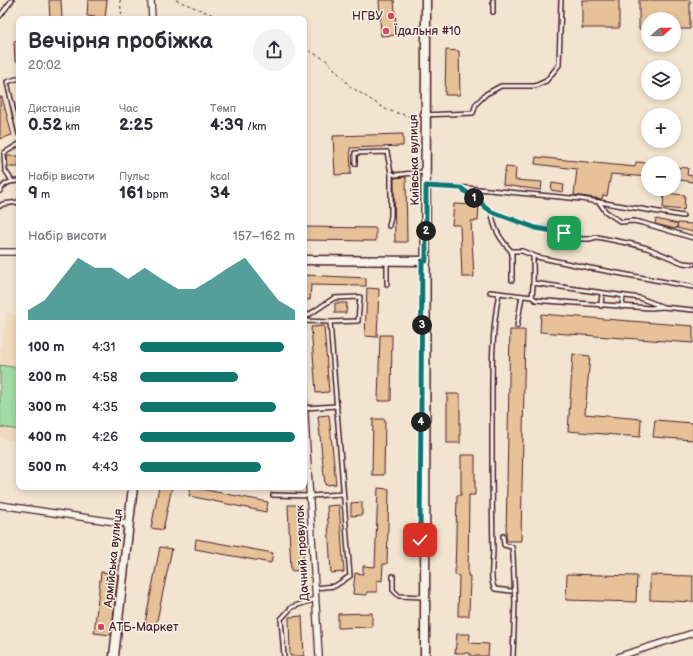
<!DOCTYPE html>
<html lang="uk">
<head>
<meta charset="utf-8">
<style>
  body { margin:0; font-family:"Balsamiq Sans",sans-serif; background:#f2f2f3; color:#2b2b33; height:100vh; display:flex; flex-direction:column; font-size:15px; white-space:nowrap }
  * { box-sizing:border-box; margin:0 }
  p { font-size:13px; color:#7c7c81 }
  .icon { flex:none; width:22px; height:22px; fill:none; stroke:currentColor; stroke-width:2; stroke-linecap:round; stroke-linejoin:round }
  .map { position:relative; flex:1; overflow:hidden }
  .drawer { position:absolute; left:16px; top:16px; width:291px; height:474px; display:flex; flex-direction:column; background:#fff; border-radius:8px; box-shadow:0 2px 6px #0003 }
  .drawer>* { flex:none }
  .needle { width:26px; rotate:69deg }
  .controls { position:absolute; left:641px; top:12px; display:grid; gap:8px }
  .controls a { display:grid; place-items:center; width:40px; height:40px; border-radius:50%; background:#fff; box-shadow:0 2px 6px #0003; font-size:20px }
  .pin { position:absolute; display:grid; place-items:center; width:34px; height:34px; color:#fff; margin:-17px; border-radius:8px; box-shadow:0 2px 6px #0006 }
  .km { position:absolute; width:20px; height:20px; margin:-10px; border-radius:50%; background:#222; color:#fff; font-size:11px; line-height:20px; text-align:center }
  .round { display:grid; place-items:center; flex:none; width:42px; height:42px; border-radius:21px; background:#f2f2f3 }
  .headline { display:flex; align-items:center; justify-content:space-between; height:68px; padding:0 12px }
  h1 { font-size:22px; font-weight:600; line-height:30px }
  .metrics { display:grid; grid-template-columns:repeat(3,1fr); gap:6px; height:68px; padding:4px 12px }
  .metrics div { display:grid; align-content:center }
  .metrics b { font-size:17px; font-weight:600 }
  .metrics small { font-size:11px; font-weight:400 }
  .metrics p { font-size:11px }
  .chart { height:112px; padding:8px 12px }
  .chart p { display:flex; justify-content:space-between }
  .chart svg { width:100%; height:72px; margin-top:4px; fill:#0f766e; opacity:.7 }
  ul { padding:0 12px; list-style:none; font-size:13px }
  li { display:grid; grid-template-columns:64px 48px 1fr; align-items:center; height:30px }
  li i { height:10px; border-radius:5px; background:#0f766e }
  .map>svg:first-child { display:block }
</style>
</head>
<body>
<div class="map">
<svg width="693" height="656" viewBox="0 0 693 656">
  <rect width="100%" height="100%" fill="#f2e4d0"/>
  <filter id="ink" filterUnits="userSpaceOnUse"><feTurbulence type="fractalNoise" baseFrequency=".025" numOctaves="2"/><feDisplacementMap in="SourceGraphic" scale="8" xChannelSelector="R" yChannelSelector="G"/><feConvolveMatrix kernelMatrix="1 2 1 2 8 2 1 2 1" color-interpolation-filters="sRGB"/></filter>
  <g filter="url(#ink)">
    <polygon fill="#efdabf" points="7,312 19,318 19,442 0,438 0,356"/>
    <polygon fill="#a0dca3" stroke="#757e67" points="0,365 19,368 19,430 0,427"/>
    <g fill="#e7c198" stroke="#4a1f2b">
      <polygon points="49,0 61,0 62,19 50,19"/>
      <polygon points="88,0 107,0 105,18 87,16"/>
      <polygon points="379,0 394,0 397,35 381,36"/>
      <rect x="582" y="0" width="37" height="28"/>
      <polygon points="639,0 690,0 690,29 674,29 674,19 648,19 648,29 639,29"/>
      <polygon points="19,40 19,61 15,61 14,41"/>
      <polygon points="446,50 459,51 460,95 445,95"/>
      <polygon points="0,97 2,97 12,135 0,139"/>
      <polygon points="403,134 403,146 350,148 351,174 335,175 333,136"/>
      <polygon points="7,156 19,156 19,167 8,167"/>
      <polygon points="536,157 635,167 636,162 648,163 648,177 611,174 607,196 603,195 602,199 574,195 577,169 535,164"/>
      <polygon points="506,167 516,168 515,180 542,182 541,190 503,185 504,173 505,173"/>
      <polygon points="674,167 688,168 687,175 693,176 693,182 674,179"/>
      <polygon points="406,177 407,242 395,242 394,178"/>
      <polygon points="552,183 564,185 563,192 551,190"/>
      <polygon points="664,193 685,195 684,210 663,208"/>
      <polygon points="454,204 479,205 478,221 471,221 474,277 462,277 460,225 452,225"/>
      <polygon points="656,219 678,224 676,229 655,224"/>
      <polygon points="678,223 693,224 693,232 677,228"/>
      <polygon points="304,227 376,228 376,241 304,240"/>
      <polygon points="304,275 366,278 366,286 311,285 310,300 304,299"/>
      <polygon points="367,288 379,289 377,337 365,336"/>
      <polygon points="335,303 347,303 346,313 335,313"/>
      <polygon points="541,314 693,326 693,343 540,332"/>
      <polygon points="324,326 329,392 316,393 311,327"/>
      <polygon points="510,330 525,330 521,541 507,541 506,537"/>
      <polygon points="380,335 392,335 391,401 378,401"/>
      <polygon points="573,354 590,356 585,414 641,419 640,437 568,431"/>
      <rect x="447" y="394" width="13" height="49"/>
      <polygon points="329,415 336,484 325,485 318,416"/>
      <polygon points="373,419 385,419 384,475 372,475"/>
      <polygon points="655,420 693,423 693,440 653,437"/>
      <polygon points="461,455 475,455 475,495 469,495 468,576 470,576 469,616 458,616 459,576 455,575 457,495 461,495"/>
      <polygon points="159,487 172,487 163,530 151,528"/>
      <polygon points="191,487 268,502 266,512 189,496"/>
      <polygon points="378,488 389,489 387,564 383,564 382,581 377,580 377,592 367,592 367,595 353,594 355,573 363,574 363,566 375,567"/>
      <polygon points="362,502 362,515 351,516 351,503"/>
      <polygon points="288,505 300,505 304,570 291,571"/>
      <polygon points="339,505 344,572 331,573 327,506"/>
      <polygon points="196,539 273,553 271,563 195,549"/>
      <polygon points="160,547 172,549 156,625 145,623"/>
      <polygon points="101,572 118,574 111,635 94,633"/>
      <polygon points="567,574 637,576 636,602 566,600"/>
      <polygon points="650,575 693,576 693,602 650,600"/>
      <polygon points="372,613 372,627 338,628 338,614"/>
      <polygon points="302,616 304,656 290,656 289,617"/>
      <polygon points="457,634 470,634 469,643 489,644 488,656 470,656 470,653 455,653"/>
    </g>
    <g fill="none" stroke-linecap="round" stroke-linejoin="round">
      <defs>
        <g id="lane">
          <polyline points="493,12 493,0"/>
          <polyline points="0,16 12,0"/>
          <polyline points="19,78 7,82 19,134"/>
          <polyline points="422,115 473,113 476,104 486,94 501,86 535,86 546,81 559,65 561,0"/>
          <polyline points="355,164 355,153 387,152 391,173 395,175 422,172"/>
          <polyline points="12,181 5,170 4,153 19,144"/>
          <polyline points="426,186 468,188 581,199 683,216"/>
          <polyline points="461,188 492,212 536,228 548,229 581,239 589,239 597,237 632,244 647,248 683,263 693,264"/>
          <path d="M0 191C4 183 10 181 19 181"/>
          <polyline points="599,202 605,211 621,222 634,221 643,223 693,238"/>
          <polyline points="0,206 3,204 19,202"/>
          <path d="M492 212C493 228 500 239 511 251H522L537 257 590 268 693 287"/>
          <polyline points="389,226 391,216 391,173"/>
          <polyline points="511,251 512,254 512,280"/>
          <polyline points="387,262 387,284"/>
          <polyline points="533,283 640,298 663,307 693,310"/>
          <path d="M490 292 532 297C534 283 533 269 533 256"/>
          <path d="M499 293C491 334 492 378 492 420 492 463 492 507 493 550 493 560 489 581 495 589L511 591"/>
          <polyline points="532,297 536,300 546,301 650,308 663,307"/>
          <polyline points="601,306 602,293"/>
          <polyline points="622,307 623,296"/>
          <polyline points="304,318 334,298 360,297 358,321 330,322"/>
          <polyline points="304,321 330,322 350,576 335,586 315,588"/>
          <polyline points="517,326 522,296"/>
          <polyline points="304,408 337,406"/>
          <polyline points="273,495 310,496 343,494"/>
          <polyline points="503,536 504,545 512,547 513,555 515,603 513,656"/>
          <polyline points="393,576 393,590 399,596 424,597"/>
          <polyline points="284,656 281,619 292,607 316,599"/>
        </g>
        <g id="street">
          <polyline points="151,0 152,19"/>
          <polyline points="0,252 19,252"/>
          <polyline points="304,400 319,656"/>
          <polyline points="0,505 129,524"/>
          <polyline points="620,656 693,633"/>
        </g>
        <g id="secondary">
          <polyline points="304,260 426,261"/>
          <polyline points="114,656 133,487"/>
          <polyline points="425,656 426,0"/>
        </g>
      </defs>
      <use href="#lane" stroke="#4a1f2b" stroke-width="6"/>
      <use href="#street" stroke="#4a1f2b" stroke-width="8"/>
      <use href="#secondary" stroke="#4a1f2b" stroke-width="11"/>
      <g stroke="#4a1f2b" stroke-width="1" stroke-dasharray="3 3" stroke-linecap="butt">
        <polyline points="120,0 122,19"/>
        <polyline points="176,0 223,19"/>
        <polyline points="304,48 326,60 351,87 387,110 411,117 417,116"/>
      </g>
      <use href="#lane" stroke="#f7f3e8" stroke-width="3"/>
      <use href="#street" stroke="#f7f3e8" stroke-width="5.5"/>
      <use href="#secondary" stroke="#f7f3e8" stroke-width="8"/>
    </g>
  </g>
  <g fill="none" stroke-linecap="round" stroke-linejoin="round" filter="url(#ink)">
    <defs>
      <polyline id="route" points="420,540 422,261 426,261 426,186 461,188 492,212 536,228 564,233"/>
    </defs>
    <use href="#route" stroke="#fff" stroke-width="8"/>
    <use href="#route" stroke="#0f766e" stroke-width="5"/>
  </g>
  <g fill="#d1495b" stroke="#f7f3e8" stroke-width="1.5">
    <circle cx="391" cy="16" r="4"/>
    <circle cx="386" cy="31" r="4"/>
    <circle cx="101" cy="627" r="4"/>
  </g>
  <g text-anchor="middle" stroke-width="3" stroke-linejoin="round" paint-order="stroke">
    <g font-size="12" fill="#4a1f2b" stroke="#f7f3e8" text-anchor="start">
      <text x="383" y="20" text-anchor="end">НГВУ</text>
      <text x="394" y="35">Їдальня #10</text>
      <text x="109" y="631">АТБ-Маркет</text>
    </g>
    <g font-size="12" fill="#4a1f2b" stroke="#f7f3e8">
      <text transform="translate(414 160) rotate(-91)" y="4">Київська вулиця</text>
      <text transform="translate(302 553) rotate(-93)" y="4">Дачний провулок</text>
      <text transform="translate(113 558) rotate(-84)" y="4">Армійська вулиця</text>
    </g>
  </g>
</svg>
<div class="controls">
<a><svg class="needle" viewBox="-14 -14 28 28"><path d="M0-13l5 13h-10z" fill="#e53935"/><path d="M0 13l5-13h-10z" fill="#7c7c81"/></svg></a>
<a><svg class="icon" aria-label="layers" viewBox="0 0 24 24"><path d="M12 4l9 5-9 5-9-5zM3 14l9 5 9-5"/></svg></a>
<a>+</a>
<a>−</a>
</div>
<div class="pin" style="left:564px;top:233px;background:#1e9e55"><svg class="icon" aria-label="arrive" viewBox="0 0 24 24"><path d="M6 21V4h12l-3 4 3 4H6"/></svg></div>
<div class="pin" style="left:420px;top:540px;background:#d93025"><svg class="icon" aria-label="check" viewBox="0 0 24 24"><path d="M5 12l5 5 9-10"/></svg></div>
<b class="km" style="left:474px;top:198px">1</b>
<b class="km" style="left:426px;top:231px">2</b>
<b class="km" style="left:422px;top:325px">3</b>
<b class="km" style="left:421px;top:422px">4</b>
<section class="drawer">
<div class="headline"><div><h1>Вечірня пробіжка</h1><p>20:02</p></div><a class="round"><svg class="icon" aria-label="share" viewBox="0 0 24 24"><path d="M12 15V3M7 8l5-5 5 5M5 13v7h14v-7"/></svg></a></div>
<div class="metrics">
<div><p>Дистанція</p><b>0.52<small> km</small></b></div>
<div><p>Час</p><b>2:25</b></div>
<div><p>Темп</p><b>4:39<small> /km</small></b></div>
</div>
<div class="metrics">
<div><p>Набір висоти</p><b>9<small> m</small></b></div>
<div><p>Пульс</p><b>161<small> bpm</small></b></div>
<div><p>kcal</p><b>34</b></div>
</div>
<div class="chart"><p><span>Набір висоти</span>157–162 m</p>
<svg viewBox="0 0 160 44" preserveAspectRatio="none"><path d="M0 44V38L10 32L20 19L30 6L40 12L50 12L60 19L70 12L80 19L90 25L100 25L110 19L120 12L130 6L140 19L150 32L160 38V44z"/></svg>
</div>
<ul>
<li><b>100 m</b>4:31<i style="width:93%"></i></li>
<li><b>200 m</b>4:58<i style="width:63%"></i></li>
<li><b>300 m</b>4:35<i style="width:88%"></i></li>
<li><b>400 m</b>4:26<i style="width:100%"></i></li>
<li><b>500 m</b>4:43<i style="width:78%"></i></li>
</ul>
</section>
</div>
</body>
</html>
